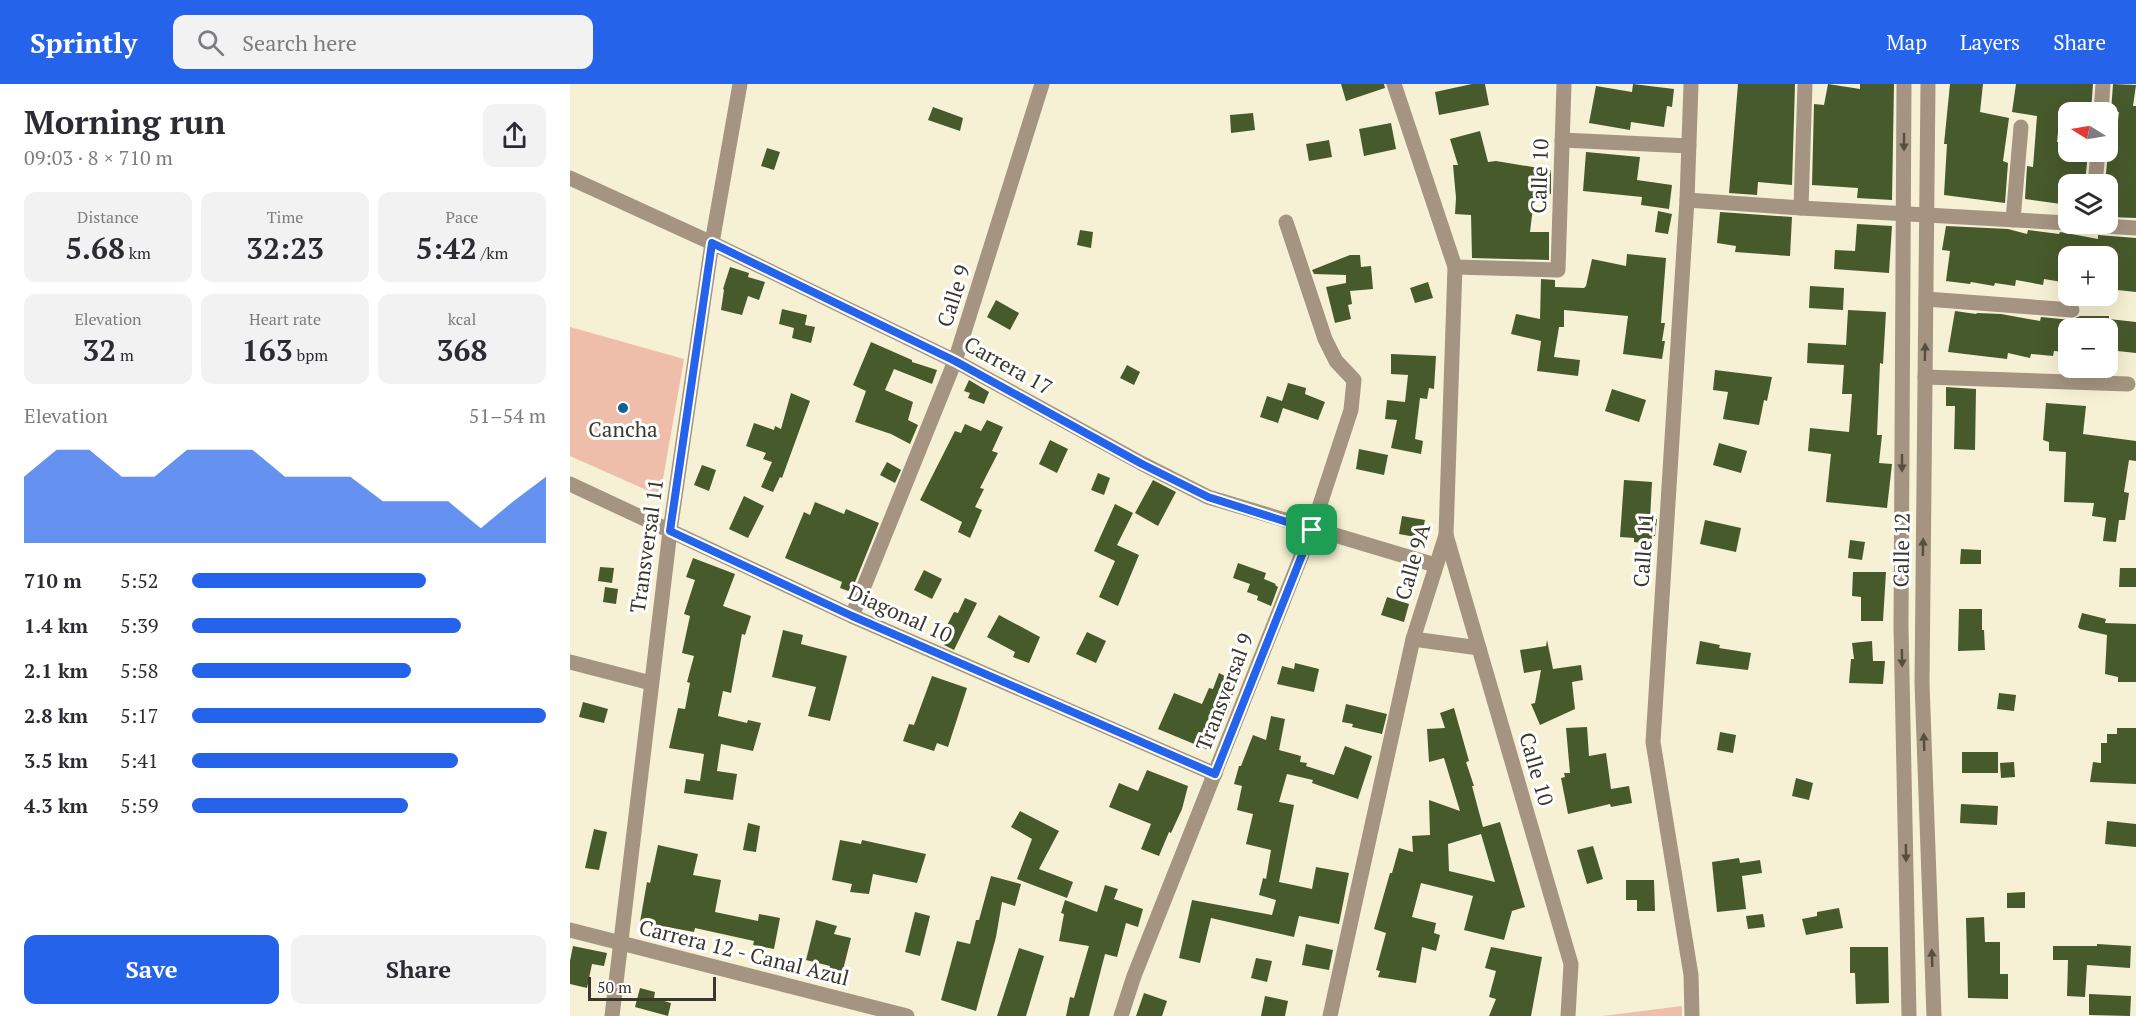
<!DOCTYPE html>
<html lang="en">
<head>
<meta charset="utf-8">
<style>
  body { margin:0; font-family:"PT Serif",serif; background:#f2f2f3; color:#2b2b33; height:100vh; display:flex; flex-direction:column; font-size:22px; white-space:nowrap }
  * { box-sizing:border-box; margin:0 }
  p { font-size:20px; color:#7c7c81 }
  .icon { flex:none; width:33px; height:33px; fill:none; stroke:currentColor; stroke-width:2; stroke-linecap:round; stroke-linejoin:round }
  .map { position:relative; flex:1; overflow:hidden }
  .side { display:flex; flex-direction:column; background:#fff; width:570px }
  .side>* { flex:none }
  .needle { width:39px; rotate:281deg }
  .tools { position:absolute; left:1488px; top:18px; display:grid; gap:12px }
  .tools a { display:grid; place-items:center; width:60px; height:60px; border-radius:12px; background:#fff; box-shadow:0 6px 24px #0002; font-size:30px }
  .scale { position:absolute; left:18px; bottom:15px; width:128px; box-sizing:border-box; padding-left:6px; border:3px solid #3a382c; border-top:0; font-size:16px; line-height:21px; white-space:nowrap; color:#3a382c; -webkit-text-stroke:4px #fff; paint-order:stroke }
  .pin { position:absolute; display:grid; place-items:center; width:51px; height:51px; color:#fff; margin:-26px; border-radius:12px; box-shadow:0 3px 9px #0006 }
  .round { display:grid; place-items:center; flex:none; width:63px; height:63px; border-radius:12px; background:#f2f2f3 }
  .overview { display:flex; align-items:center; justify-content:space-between; height:102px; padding:0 24px }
  h1 { font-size:33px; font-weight:700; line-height:45px }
  .stats { display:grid; grid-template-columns:repeat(3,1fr); gap:9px; height:102px; padding:6px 24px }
  .stats div { display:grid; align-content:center; border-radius:12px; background:#f2f2f3; text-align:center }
  .stats b { font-size:30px; font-weight:700 }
  .stats small { font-size:16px; font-weight:400 }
  .stats p { font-size:16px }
  .chart { height:168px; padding:12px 24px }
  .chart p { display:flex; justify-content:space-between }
  .chart svg { width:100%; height:108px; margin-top:6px; fill:#2563eb; opacity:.7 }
  .primary-button { display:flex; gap:12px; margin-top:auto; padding:12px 24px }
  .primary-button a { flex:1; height:69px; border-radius:12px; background:#2563eb; color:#fff; font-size:24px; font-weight:700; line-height:69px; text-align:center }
  .primary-button a+a { background:#f2f2f3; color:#2b2b33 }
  ul { padding:0 24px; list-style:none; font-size:20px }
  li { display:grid; grid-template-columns:96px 72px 1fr; align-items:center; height:45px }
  li i { height:15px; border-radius:8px; background:#2563eb }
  header { display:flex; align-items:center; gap:36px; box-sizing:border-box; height:84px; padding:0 30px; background:#2563eb; color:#fff }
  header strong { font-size:28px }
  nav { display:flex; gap:33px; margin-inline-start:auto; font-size:21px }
  .search { width:420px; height:54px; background:#f2f2f3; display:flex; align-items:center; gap:15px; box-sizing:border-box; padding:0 21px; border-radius:12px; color:#7c7c81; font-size:22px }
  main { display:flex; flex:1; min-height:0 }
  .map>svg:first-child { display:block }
</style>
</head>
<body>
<header>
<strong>Sprintly</strong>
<div class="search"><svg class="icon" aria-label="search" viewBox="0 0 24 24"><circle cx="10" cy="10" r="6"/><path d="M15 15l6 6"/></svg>Search here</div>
<nav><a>Map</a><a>Layers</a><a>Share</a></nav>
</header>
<main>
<section class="side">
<div class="overview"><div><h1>Morning run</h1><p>09:03 · 8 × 710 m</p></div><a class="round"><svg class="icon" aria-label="share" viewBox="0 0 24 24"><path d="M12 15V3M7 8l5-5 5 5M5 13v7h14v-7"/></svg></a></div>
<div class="stats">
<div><p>Distance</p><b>5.68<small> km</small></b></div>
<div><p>Time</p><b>32:23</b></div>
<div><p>Pace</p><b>5:42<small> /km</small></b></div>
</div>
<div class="stats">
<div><p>Elevation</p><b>32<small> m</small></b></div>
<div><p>Heart rate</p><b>163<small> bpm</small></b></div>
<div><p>kcal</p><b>368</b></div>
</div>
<div class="chart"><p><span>Elevation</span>51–54 m</p>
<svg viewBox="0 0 160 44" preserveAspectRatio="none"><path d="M0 44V17L10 6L20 6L30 17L40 17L50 6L60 6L70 6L80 17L90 17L100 17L110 27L120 27L130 27L140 38L150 27L160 17V44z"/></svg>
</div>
<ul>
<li><b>710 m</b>5:52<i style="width:66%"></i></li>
<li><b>1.4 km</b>5:39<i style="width:76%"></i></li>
<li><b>2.1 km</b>5:58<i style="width:62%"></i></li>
<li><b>2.8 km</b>5:17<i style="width:100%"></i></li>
<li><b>3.5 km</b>5:41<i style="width:75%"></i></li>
<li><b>4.3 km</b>5:59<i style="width:61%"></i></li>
</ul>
<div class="primary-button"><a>Save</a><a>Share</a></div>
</section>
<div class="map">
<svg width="1566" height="932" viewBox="0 0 1566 932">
  <rect width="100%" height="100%" fill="#f6f1d4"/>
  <g fill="#efbeab">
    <polygon points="0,243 114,275 90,412 0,372"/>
    <polygon points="1112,922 1112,932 1033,932"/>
  </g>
  <g fill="#475a2c" fill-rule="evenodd">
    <polygon points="771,0 814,0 815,4 776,17"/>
    <polygon points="902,0 915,0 919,21 869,31 865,8"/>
    <polygon points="1063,0 1104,5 1102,23 1097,22 1094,43 1061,38 1060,46 1019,39 1026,2 1062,8"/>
    <polygon points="1168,0 1225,0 1222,101 1188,98 1187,111 1159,109"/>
    <polygon points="1258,0 1290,5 1290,0 1324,0 1322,116 1287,114 1288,104 1242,101 1244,20 1254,21"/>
    <polygon points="1380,0 1413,0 1410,28 1439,34 1433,77 1438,79 1435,119 1374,111 1377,60 1374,60"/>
    <polygon points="1446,0 1523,0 1521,28 1490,31 1487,58 1490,58 1489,68 1518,68 1515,100 1498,97 1498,121 1455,115 1457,82 1463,83 1467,32 1442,28"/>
    <polygon points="1543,0 1566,1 1563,22 1566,22 1566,134 1540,133 1544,103 1542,103 1542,100 1535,100 1538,68 1544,68 1549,28 1541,28"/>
    <polygon points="363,23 393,34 390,47 358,36"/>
    <polygon points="683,29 685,46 661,49 660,31"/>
    <polygon points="821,39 826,65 794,72 789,45"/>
    <polygon points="910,47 918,78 926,77 981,86 981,110 965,107 960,148 979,148 979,176 902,174 901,131 885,130 886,114 883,81 888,81 880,55"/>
    <polygon points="759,56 762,73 739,77 736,60"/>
    <polygon points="197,64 210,68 204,86 191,82"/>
    <polygon points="1016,68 1070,73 1067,96 1102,101 1099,125 1071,121 1072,113 1013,107"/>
    <polygon points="1088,127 1102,130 1098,150 1085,148"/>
    <polygon points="1150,128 1222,133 1220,172 1165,168 1166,162 1147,159"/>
    <polygon points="1287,140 1322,142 1319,189 1264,185 1265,166 1285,167"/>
    <polygon points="1376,142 1438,145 1457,150 1458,146 1489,150 1490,148 1496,149 1528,155 1528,151 1566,154 1566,208 1538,205 1538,170 1514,167 1513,170 1498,167 1498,199 1474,195 1473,201 1446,196 1445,202 1425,199 1424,202 1401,198 1400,200 1376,197 1380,167 1372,166"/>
    <polygon points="510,146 523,148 521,164 507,161"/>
    <polygon points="1057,170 1096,174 1091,239 1095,239 1092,257 1095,257 1092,275 1053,270 1058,232 994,226 994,243 989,243 984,273 1010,276 1008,292 967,287 971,257 941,250 946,230 970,235 971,195 985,196 985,203 1014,204 1016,202 1022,175 1056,182"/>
    <polygon points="780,171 790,171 791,183 801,182 803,205 780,207 782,220 778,221 781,235 765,239 756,203 776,199 776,191 744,190 742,186"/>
    <polygon points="160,183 179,189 178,193 195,198 189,216 178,212 172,231 151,226 154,206 153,205"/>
    <polygon points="858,198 863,214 845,219 840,204"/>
    <polygon points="1240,202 1274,204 1273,226 1239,224"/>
    <polygon points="426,216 449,229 440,246 417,233"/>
    <polygon points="212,225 237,231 235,241 245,243 241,259 222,254 224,244 209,240"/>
    <polygon points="1278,226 1316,228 1313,280 1310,279 1307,351 1312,351 1309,379 1322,380 1317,424 1256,418 1261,370 1238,367 1240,344 1279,348 1282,310 1272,310 1274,281 1237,279 1238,259 1276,261"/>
    <polygon points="1385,227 1406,230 1407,229 1431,230 1470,237 1471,233 1501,236 1510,232 1539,232 1539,235 1566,238 1566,269 1538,266 1538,244 1498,244 1498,268 1484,267 1483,272 1461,270 1460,274 1438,269 1437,275 1378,268"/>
    <polygon points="301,258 342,276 342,278 367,286 362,300 324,285 315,306 343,318 338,336 348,341 340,360 321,350 285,338 296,307 283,301"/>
    <polygon points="821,270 866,272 864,305 859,304 857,315 850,314 845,355 853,357 851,370 821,364 827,336 815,335 817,316 835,318 838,291 821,290"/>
    <polygon points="557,281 570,288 564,301 550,294"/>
    <polygon points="1145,286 1202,293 1197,317 1194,316 1189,341 1153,335 1158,308 1143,306"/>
    <polygon points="399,296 419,308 414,320 398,314 400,309 394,307"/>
    <polygon points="718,299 736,304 735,310 755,318 748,336 713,324 708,339 690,333 697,312 712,317"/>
    <polygon points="1376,303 1406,305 1405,366 1384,365 1385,322 1376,322"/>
    <polygon points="1042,305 1076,316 1069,338 1035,327"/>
    <polygon points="221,309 240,317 212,394 210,393 203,408 191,403 202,378 193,375 196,369 176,362 184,339 204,346 205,342 211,345"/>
    <polygon points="1476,319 1516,322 1513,350 1566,357 1566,377 1559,376 1554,408 1559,409 1555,436 1549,436 1546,458 1533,457 1536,434 1522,432 1524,419 1494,418 1496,368 1479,367 1479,358 1473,356"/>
    <polygon points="417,336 433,343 422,367 428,369 410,404 414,405 405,423 412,426 400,454 388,448 392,438 350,416 385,347 391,349 395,340 411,347"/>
    <polygon points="480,356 498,365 487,389 469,380"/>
    <polygon points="1149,359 1177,367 1171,389 1143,381"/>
    <polygon points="789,365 818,371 814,391 786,385"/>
    <polygon points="317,378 331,386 325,399 310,391"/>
    <polygon points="132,381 146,386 139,407 124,401"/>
    <polygon points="528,389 540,394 534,411 521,406"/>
    <polygon points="583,396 606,408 588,442 565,429"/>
    <polygon points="1054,396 1082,398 1080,435 1087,435 1085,452 1082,452 1081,460 1064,458 1064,454 1050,453"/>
    <polygon points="174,412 194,422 178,454 159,445"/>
    <polygon points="245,418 274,430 276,425 309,439 281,508 270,504 272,498 215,474 234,428 240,431"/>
    <polygon points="545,420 563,429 547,461 569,471 548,522 529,513 545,477 524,467"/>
    <polygon points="832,432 855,436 851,454 829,450"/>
    <polygon points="1135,436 1171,444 1166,468 1130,460"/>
    <polygon points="1280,456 1295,458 1292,476 1278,474"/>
    <polygon points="1391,465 1411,466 1411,480 1390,480"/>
    <polygon points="123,474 165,490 153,522 181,532 175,551 172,550 161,609 153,607 148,632 177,639 178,636 191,639 183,667 151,660 147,687 167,690 163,716 114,709 116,695 130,697 134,670 99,664 108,624 115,625 120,599 117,598 124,572 112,569 120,532 114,530 125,496 116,493"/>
    <polygon points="668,479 696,489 694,495 706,500 705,501 708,503 701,522 687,516 688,512 677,508 680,500 663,494"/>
    <polygon points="30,483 44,484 42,499 28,497"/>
    <polygon points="1550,484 1566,484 1566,503 1549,503"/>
    <polygon points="354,486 372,495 362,515 344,506"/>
    <polygon points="1283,488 1316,488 1313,537 1291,537 1291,513 1282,512"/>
    <polygon points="35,503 48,505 46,520 33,518"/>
    <polygon points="817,513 839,520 834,538 811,531"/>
    <polygon points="395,514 407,519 384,566 374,561 379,550 374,547 384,528 388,529"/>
    <polygon points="1389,525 1412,525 1412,546 1414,546 1415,566 1388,567"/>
    <polygon points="1512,529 1536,535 1535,539 1566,540 1566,598 1548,598 1548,593 1535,590 1537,551 1510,545 1508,543"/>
    <polygon points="429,531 470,553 459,579 443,573 445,568 417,553"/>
    <polygon points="213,546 233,551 231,560 277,572 260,637 238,632 246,603 202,593"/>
    <polygon points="517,548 536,557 526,579 506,570"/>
    <polygon points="977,556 983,585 1011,581 1013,596 1002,598 1005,625 970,641 961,620 965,619 971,586 954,589 950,566 976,562"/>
    <polygon points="1130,557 1150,561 1149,564 1181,569 1178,586 1126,580"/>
    <polygon points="1302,557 1303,577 1315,577 1313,600 1279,599 1281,575 1284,575 1282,559"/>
    <polygon points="664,571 676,576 657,625 659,626 641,667 588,645 604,609 632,620 639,604 643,605 649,589 655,592"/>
    <polygon points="725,579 749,585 744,608 707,600 712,582 724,585"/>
    <polygon points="362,592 397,604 378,663 367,659 364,667 333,657 339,640 344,641"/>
    <polygon points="1429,609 1446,611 1444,627 1427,625"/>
    <polygon points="13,618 38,625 34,639 9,633"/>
    <polygon points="776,620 817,630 812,650 782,643 783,640 772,638"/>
    <path d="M884 624 899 677 896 678 904 702H902L913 743 930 738 955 823 942 827 934 856 894 846 903 812 851 799 842 833 866 839 864 849 870 851 866 867 852 863 846 899 808 893 810 887 806 886 816 849 804 845 820 789H822L829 764 843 768 842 752 860 751 859 716 890 727 874 674 859 678 857 645 875 644 870 629ZM911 750 925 798 879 787 878 760Z"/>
    <polygon points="701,632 715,635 709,666 731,672 730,678 737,679 736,682 764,691 775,662 802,672 788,715 742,699 743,696 717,690 709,718 724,721 709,798 742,805 746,783 779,789 769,840 729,832 724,853 641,834 630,879 609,874 622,816 702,831 706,816 689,811 693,794 696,795 701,766 676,760 683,730 667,726 672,702 664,700 669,682 671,682 683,651 696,656"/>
    <polygon points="1017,643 1019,672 1036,669 1041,705 1059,702 1062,719 1041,723 1040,720 998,730 991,694 995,693 994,689 1000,689 996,644"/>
    <polygon points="1547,644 1566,644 1566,700 1520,698 1523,678 1531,679 1531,659 1537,659 1537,650 1547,650"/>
    <polygon points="1150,648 1166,651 1163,669 1147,666"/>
    <rect x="1392" y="668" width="36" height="21"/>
    <polygon points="1444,678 1445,693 1431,694 1430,679"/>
    <polygon points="577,686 618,702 612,725 601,749 599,748 589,772 571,765 581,740 539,723 549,699 568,707"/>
    <polygon points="1226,694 1243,699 1239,716 1222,712"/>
    <polygon points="1391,720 1428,722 1427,741 1390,739"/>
    <polygon points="450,727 489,747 469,785 503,798 497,814 447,795 462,755 441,743"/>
    <polygon points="1537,737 1566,740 1566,763 1535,760"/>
    <polygon points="178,739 190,742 186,768 173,766"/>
    <polygon points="24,745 37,748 29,786 15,784"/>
    <polygon points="270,756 291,760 292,756 356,770 347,799 303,790 299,810 280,808 282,800 262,796"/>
    <polygon points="88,761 128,770 123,791 151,796 145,828 188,837 189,830 210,834 204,865 183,861 184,857 125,844 124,848 70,838 77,798 80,799"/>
    <polygon points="1023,762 1033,795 1017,800 1007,766"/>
    <polygon points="1169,774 1170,779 1190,776 1192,789 1172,792 1176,825 1147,828 1142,778"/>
    <polygon points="421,792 451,800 445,822 432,818 426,853 406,927 371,916 387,857 400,860 406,836 409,836"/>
    <polygon points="1056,796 1084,796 1085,827 1067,827 1067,816 1056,816"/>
    <polygon points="535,801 548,805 544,815 573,825 568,843 556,839 547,873 535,870 519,932 496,932 500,913 504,914 519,862 489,857 494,830 491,829 495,816 527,828"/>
    <polygon points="1455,808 1455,824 1437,824 1437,809"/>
    <polygon points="1269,824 1273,844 1236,851 1232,835 1247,832 1247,828"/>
    <polygon points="345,828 360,832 350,872 335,868"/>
    <polygon points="1193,830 1195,843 1178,845 1176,832"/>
    <polygon points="1414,833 1415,858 1430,858 1430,890 1438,890 1438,915 1398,914 1396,834"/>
    <polygon points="246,836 267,842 264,850 281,854 271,894 258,890 260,882 236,876"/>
    <polygon points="736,860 763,866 759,886 732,881"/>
    <polygon points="1527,860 1561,862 1560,884 1517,881 1515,913 1497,912 1498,876 1483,876 1483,862 1527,862"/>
    <polygon points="3,862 37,869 34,882 22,880 17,904 0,900 0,877"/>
    <polygon points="921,863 972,873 961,932 919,932 926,915 919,913 926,887 915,884"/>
    <polygon points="1280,863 1318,863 1319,919 1286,920 1285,889 1280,889"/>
    <polygon points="449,864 474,872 456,932 427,932"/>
    <polygon points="686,874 702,877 697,898 681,894"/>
    <polygon points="70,904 85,908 84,914 101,919 98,932 65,923"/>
    <polygon points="574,909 597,917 592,932 566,932"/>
    <polygon points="1519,910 1561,912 1560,932 1519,931"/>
    <polygon points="695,912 718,917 715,932 691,932"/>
  </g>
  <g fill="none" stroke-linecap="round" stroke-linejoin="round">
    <g stroke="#a49481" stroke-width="15">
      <polyline points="1121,0 1117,116 1083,658 1121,891 1122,932"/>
      <polyline points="1334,0 1331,543 1339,932"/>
      <polyline points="1358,0 1352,599 1364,932"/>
      <polyline points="1531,28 1533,0"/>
      <polyline points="992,56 1119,62"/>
      <polyline points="0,94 142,159 385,277 571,379 638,413 865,481"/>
      <polyline points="1525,100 1528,68"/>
      <polyline points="1117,116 1231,124 1498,139"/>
      <polyline points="1231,124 1235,0"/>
      <polyline points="1443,136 1451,43"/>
      <polyline points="1500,140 1566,144"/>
      <polyline points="885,183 988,186 994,0"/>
      <polyline points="1356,215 1502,226"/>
      <polyline points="1355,293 1558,300"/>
      <polyline points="0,400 282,532 645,690"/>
      <polyline points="876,451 1001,880 998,932"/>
      <polyline points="282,532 385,277 472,0"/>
      <polyline points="843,555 909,564"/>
      <polyline points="0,578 81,599"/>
      <polyline points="0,846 337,932"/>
      <polyline points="42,932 100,447 142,159 170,0"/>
      <polyline points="551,932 564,892 742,445 781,326 784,296 766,277 755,255 716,138"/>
      <polyline points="760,932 843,555 876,451 885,183 824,0"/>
    </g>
  </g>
  <defs><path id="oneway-solid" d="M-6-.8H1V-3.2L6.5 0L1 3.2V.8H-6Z" transform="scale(1.5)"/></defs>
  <g fill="#544f41">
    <use href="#oneway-solid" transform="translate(1334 58) rotate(90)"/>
    <use href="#oneway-solid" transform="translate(1355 268) rotate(-89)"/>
    <use href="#oneway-solid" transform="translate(1332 379) rotate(90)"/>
    <use href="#oneway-solid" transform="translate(1353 463) rotate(-89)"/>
    <use href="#oneway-solid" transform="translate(1332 574) rotate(89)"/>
    <use href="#oneway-solid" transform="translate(1354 658) rotate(-92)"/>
    <use href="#oneway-solid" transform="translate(1336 769) rotate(89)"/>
    <use href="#oneway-solid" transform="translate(1362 874) rotate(-92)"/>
  </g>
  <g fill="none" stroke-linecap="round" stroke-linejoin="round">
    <defs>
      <polygon id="route" points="142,159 385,277 572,380 638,413 742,446 645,690 282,532 100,447"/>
    </defs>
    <use href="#route" stroke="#fff" stroke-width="12"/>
    <use href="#route" stroke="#2563eb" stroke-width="8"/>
  </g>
  <circle fill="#0d6394" stroke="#fff" stroke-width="2" cx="53" cy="324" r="6"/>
  <g text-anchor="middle" stroke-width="6" stroke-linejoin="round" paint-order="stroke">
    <g font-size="21" fill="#3a382c" stroke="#fff">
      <text transform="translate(970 92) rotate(-88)" y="7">Calle 10</text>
      <text transform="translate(384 212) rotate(-72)" y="7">Calle 9</text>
      <text transform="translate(438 282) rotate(29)" y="7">Carrera 17</text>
      <text transform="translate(77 462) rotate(-82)" y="7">Transversal 11</text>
      <text transform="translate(1074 466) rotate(-86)" y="7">Calle 11</text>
      <text transform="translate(1332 466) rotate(-89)" y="7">Calle 12</text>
      <text transform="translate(843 478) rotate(-74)" y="7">Calle 9A</text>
      <text transform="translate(330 530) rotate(24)" y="7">Diagonal 10</text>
      <text transform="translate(655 608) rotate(-69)" y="7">Transversal 9</text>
      <text transform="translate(966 685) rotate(74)" y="7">Calle 10</text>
      <text transform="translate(174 869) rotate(14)" y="7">Carrera 12 - Canal Azul</text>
    </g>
    <g font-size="21" fill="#3a382c" stroke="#fff">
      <text x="53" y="353">Cancha</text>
    </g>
  </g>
</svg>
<div class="tools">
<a><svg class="needle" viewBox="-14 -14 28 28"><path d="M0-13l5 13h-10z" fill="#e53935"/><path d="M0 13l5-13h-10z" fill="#7c7c81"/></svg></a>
<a><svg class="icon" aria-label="layers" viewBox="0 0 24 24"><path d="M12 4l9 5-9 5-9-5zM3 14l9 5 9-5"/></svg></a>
<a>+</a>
<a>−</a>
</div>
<div class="scale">50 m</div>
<div class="pin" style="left:742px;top:446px;background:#1e9e55"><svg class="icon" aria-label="arrive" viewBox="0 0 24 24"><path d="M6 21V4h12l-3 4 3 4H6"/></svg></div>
</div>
</main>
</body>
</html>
